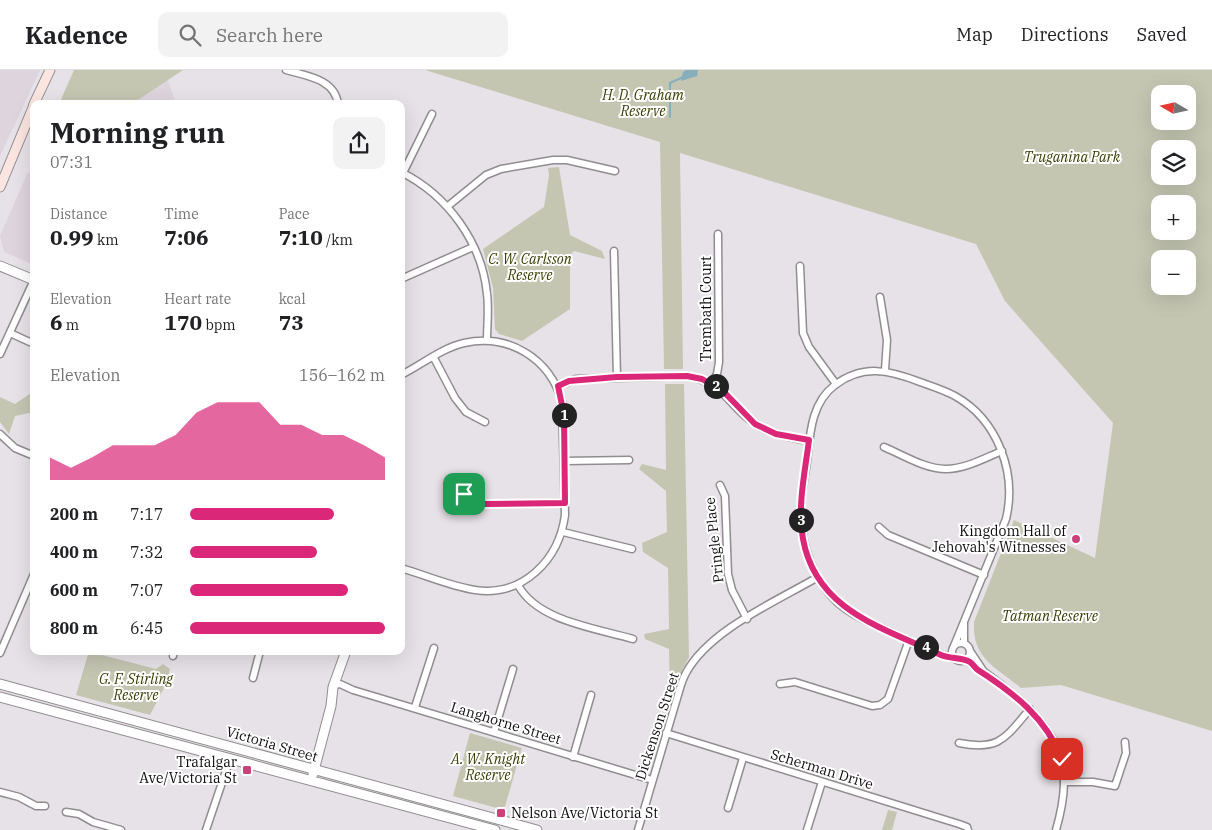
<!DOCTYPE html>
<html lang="en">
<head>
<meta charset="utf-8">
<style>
  body { margin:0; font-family:"IBM Plex Serif",serif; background:#f2f2f2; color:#202124; height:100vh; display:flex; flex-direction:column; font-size:19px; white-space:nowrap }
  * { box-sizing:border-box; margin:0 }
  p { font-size:16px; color:#757577 }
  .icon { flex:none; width:28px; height:28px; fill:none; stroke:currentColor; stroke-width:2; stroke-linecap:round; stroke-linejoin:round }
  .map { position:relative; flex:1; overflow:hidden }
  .drawer { position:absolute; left:30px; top:30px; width:375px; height:555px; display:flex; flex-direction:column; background:#fff; border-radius:10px; box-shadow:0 5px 20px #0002 }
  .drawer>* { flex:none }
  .needle { width:32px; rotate:279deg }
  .fabs { position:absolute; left:1151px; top:15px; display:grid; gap:10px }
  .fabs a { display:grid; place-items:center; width:45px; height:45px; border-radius:10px; background:#fff; box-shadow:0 5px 20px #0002; font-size:25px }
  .pin { position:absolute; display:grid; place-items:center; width:42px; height:42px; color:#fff; margin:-21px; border-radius:10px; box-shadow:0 2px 8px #0006 }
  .km { position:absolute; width:25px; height:25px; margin:-12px; border-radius:50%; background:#222; color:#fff; font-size:14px; line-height:25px; text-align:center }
  .round { display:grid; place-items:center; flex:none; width:52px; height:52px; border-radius:10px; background:#f2f2f2 }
  .overview { display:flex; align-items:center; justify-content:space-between; height:85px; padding:0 20px }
  h1 { font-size:28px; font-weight:700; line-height:38px }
  .metrics { display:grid; grid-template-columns:repeat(3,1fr); gap:8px; height:85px; padding:5px 20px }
  .metrics div { display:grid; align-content:center }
  .metrics b { font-size:21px; font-weight:700 }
  .metrics small { font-size:14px; font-weight:400 }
  .metrics p { font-size:14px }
  .chart { height:140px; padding:10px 20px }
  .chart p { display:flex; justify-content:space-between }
  .chart svg { width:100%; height:90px; margin-top:5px; fill:#db2777; opacity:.7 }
  ul { padding:0 20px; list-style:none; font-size:16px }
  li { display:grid; grid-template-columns:80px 60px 1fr; align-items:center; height:38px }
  li i { height:12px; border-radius:6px; background:#db2777 }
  header { display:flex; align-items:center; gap:30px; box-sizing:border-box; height:70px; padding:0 25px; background:#fff; border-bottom:1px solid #e0e0e0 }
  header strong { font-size:24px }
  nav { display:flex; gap:28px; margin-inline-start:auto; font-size:18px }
  .search { width:350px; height:45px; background:#f2f2f2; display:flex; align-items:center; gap:12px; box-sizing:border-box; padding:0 18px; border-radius:10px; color:#757577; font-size:19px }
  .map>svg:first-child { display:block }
</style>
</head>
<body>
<header>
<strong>Kadence</strong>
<div class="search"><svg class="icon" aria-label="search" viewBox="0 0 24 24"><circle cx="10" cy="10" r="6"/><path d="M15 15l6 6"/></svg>Search here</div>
<nav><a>Map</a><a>Directions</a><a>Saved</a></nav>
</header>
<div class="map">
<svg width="1212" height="760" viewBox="0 0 1212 760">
  <rect width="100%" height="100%" fill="#e7e2e7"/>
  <g fill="#ded4de">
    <polygon points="0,0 40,0 0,86"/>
    <polygon points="168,10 176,34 132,34"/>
    <polygon points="34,99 34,195 4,182 0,166 27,104"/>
  </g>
  <g fill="#c4c6b2" fill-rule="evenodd">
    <polygon points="74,0 183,0 132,34 59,34"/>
    <path d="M425 0H1212V661L1061 615 1021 618C996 597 972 589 974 552L1014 450 1095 488 1113 353 1005 231 976 174 680 83 683 299H664L660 72ZM1160 24H1188V51H1160ZM1160 79H1188V106H1160ZM1160 134H1188V161H1160ZM1160 189H1188V216H1160Z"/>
    <polygon points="559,97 570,165 602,181 605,189 574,181 570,185 570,239 522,271 499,264 495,259 493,218 483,179 544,137 549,105 548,98"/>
    <polygon points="665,314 684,314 689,587 670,624 669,579 645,569 644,564 669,559 668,498 643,482 642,473 667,462 666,421 639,399 642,394 666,400"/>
    <polygon points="34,321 34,342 15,346 9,364 0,352 0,327 15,334"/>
    <polygon points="89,581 101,581 102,585 156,599 163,594 170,599 166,614 150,645 76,625"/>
    <polygon points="470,663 522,678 504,740 453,726"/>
    <polygon points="888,740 897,742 892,760 882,760"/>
  </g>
  <polygon fill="#87aebb" points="686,0 698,0 697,6 681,11 683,2"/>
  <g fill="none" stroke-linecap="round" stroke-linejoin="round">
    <polyline stroke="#87aebb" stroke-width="2" points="670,47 670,13 683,7"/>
    <defs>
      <g id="minor">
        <path d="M286 0C307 6 335 9 338 34"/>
        <path d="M401 102C447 125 482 172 487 224 489 239 487 255 487 270"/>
        <polyline points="403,103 432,44"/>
        <polyline points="448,136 486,105 501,99 553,90 567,90 615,101"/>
        <polyline points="614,181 617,307"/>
        <polyline points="800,196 803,263 809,277 836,314"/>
        <polyline points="401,209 473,177"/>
        <polyline points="880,227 887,270 885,300"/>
        <polyline points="10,263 34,274"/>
        <polyline points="0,284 34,210"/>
        <polyline points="434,288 455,328 466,342 485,352"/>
        <path d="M401 305C421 295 442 278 464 273 508 263 550 288 562 332L565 445C559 490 523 527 475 520 450 516 425 505 401 498"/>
        <polyline points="712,313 717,304 719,292 718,164"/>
        <path d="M558 316 576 309 687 306C720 312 723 326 745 346 764 363 786 367 809 371"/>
        <polyline points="0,364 15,378 34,386"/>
        <path d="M884 377C903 385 925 399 946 399 965 399 985 388 1002 381"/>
        <polyline points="565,391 629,390"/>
        <polyline points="720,415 725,426 728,504 732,520 747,549"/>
        <polyline points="464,424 476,432 486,434 565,433"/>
        <polyline points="879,457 888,465 984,505"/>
        <polyline points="563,462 632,479"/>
        <path d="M518 515C537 551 596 558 633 569"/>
        <polyline points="964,573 964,554"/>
        <circle cx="961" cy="582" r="9"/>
        <path d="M954 576 1006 449C1017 403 998 350 955 326 944 320 931 316 920 312 889 300 863 294 835 315 811 333 810 364 807 391 805 408 800 426 801 443 801 475 813 509 837 532 852 546 874 554 893 563 913 572 934 584 956 589"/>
        <polyline points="970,581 984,602"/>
        <polyline points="0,583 34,504"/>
        <polyline points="173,586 174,581"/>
        <path d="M964 590C972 592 998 612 1005 618 1058 662 1076 690 1056 760"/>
        <polyline points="253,608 260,581"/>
        <polyline points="780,614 795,612 872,636 880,635 888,629 909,570"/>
        <polyline points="334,615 340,614 353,620 652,710"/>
        <polyline points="415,637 434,578"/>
        <polyline points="494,662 513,599"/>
        <polyline points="666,663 959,754 967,757 968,760"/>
        <path d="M959 673C1000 681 1005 668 1030 639"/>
        <polyline points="573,687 591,625"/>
        <polyline points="1064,712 1093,712 1115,716 1126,683 1125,672"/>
        <polyline points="0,722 19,727 36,736 45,736"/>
        <polyline points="728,738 743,688"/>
        <polyline points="66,742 79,744 93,752 121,760"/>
        <polyline points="206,760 230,689"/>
        <path d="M638 760 678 625C680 618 682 610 686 603 709 560 777 531 818 507"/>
        <polyline points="807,760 822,712"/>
      </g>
      <g id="tertiary">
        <polyline points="0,196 34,210"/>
        <polyline points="0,614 537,760"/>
        <polyline points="0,627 495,760"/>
        <polyline points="313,704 331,636 333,617 346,581"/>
      </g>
      <g id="secondary">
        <polyline points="34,34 50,0"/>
        <polyline points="0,117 34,35"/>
      </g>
    </defs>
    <use href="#minor" stroke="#908c90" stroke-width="9"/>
    <use href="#tertiary" stroke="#908c90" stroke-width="11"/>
    <use href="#secondary" stroke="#908c90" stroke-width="11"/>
    <use href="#minor" stroke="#fff" stroke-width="6"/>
    <use href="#tertiary" stroke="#fff" stroke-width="9"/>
    <use href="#secondary" stroke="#fbe5e1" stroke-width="9"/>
  </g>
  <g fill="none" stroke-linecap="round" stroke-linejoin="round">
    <defs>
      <path id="route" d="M464 424 476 432 486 434 565 433 564 345 558 316 569 311 617 307 687 306 702 309 723 321 755 354 776 364 809 370C805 402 797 437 803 469 816 541 884 558 941 585 950 589 962 587 970 592 973 594 975 598 978 600 1014 623 1046 648 1062 689"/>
    </defs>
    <use href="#route" stroke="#fff" stroke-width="10"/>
    <use href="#route" stroke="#db2777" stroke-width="6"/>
  </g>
  <g fill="#cb427b" stroke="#fff" stroke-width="2">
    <circle cx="1076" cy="469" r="5"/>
    <rect x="242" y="695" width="10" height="10" rx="2.5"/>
    <rect x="496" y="738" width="10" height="10" rx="2.5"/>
  </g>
  <g text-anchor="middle" stroke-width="4" stroke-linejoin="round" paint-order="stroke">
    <g font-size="14" font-style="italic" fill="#393c01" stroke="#fff">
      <text x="643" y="30">H. D. Graham<tspan x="643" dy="16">Reserve</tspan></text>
      <text x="1072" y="92">Truganina Park</text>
      <text x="530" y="194">C. W. Carlsson<tspan x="530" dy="16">Reserve</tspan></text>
      <text x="1050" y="551">Tatman Reserve</text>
      <text x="136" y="614">G. F. Stirling<tspan x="136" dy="16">Reserve</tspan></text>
      <text x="488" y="694">A. W. Knight<tspan x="488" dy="16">Reserve</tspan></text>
    </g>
    <g font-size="14" fill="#0f0d0e" stroke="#fff">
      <text transform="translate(706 239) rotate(-90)" y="5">Trembath Court</text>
      <text transform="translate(714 470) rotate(-96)" y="5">Pringle Place</text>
      <text transform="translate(506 653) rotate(17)" y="5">Langhorne Street</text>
      <text transform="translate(657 656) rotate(-72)" y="5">Dickenson Street</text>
      <text transform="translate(272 674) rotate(16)" y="5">Victoria Street</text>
      <text transform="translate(822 699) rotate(17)" y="5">Scherman Drive</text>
    </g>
    <g font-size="14" fill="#0f0d0e" stroke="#fff" text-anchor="end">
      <text x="1066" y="466">Kingdom Hall of<tspan x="1066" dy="16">Jehovah's Witnesses</tspan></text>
      <text x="237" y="697">Trafalgar<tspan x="237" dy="16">Ave/Victoria St</tspan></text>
      <text x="511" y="748" text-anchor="start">Nelson Ave/Victoria St</text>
    </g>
  </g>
</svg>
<div class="fabs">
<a><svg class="needle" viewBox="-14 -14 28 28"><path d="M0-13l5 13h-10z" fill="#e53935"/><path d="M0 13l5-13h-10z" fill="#757577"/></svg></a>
<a><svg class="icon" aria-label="layers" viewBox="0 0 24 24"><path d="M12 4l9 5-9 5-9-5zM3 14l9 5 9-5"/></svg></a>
<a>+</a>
<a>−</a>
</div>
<div class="pin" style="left:464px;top:424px;background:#1e9e55"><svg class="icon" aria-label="arrive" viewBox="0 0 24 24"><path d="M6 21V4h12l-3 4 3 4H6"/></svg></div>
<div class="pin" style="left:1062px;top:689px;background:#d93025"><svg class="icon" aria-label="check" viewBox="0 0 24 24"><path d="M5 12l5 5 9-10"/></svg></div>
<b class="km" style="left:564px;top:345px">1</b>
<b class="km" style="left:716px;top:316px">2</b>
<b class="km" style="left:801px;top:450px">3</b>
<b class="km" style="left:926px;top:577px">4</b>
<section class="drawer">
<div class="overview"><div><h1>Morning run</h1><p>07:31</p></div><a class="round"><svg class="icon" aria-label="share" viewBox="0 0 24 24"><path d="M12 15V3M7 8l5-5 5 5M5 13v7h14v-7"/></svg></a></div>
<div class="metrics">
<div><p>Distance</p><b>0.99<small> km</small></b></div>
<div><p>Time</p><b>7:06</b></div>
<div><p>Pace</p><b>7:10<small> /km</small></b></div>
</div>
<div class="metrics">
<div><p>Elevation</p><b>6<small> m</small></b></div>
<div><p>Heart rate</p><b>170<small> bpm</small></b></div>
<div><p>kcal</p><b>73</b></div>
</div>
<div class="chart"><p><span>Elevation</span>156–162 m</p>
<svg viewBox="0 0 160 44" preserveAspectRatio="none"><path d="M0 44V33L10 38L20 33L30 27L40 27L50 27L60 22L70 11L80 6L90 6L100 6L110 17L120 17L130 22L140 22L150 27L160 33V44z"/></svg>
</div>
<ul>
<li><b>200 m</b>7:17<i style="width:74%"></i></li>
<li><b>400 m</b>7:32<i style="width:65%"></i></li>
<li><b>600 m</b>7:07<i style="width:81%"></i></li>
<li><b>800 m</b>6:45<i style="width:100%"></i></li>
</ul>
</section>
</div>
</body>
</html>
